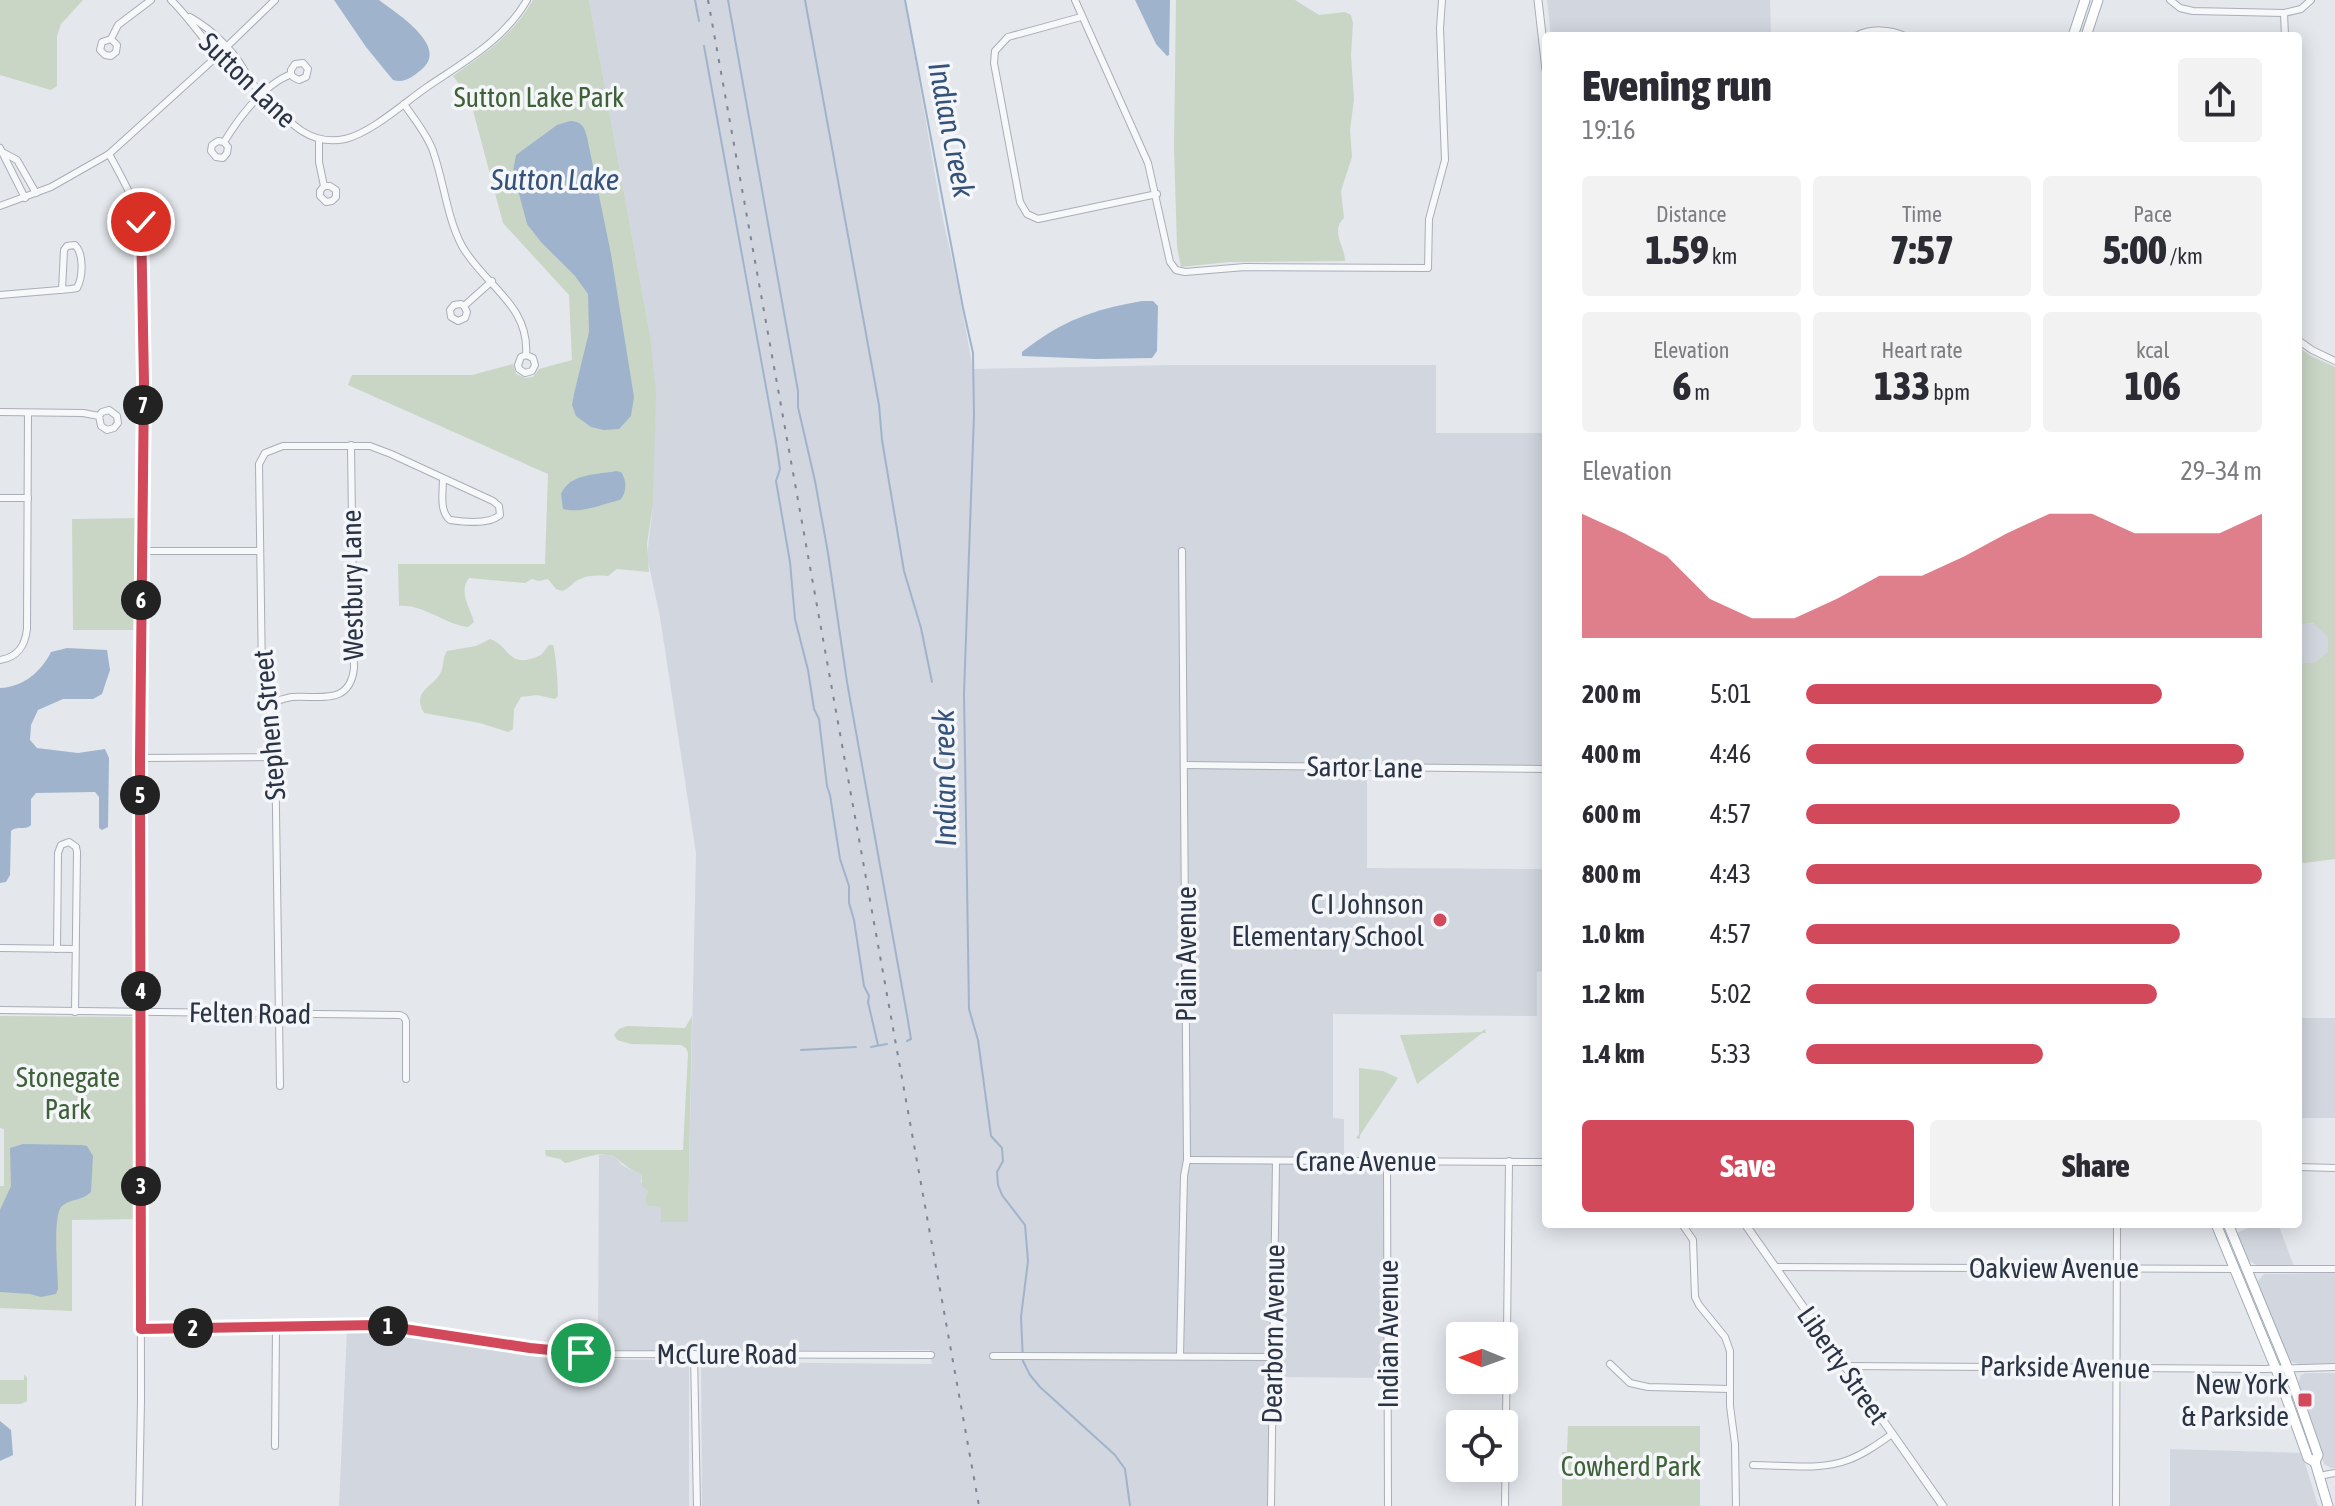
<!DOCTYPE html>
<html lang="en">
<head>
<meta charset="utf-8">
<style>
  body { margin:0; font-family:"Asap Condensed",sans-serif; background:#f2f2f3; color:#2b2b33; height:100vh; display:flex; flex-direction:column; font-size:30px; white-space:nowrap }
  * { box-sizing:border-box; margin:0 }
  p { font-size:26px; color:#7c7c81 }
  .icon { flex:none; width:44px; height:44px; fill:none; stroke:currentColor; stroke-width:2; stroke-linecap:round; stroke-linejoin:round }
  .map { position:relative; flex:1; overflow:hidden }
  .side { position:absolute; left:1542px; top:32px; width:760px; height:1196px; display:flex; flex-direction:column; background:#fff; border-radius:8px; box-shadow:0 4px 20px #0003 }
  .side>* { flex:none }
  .needle { width:52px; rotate:271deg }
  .fabs { position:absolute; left:1446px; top:1322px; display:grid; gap:16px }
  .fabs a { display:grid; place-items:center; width:72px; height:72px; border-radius:8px; background:#fff; box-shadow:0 4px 20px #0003; font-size:40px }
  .pin { position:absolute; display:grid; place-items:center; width:68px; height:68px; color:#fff; margin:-34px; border:4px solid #fff; border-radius:50%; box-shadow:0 2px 8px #0007 }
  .km { position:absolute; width:40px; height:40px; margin:-20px; border-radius:50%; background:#222; color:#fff; font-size:22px; line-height:40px; text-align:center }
  .round { display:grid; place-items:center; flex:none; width:84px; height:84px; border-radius:8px; background:#f2f2f3 }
  .summary { display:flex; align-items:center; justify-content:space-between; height:136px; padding:0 40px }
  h1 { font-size:44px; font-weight:800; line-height:60px }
  .metrics { display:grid; grid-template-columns:repeat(3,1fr); gap:12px; height:136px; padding:8px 40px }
  .metrics div { display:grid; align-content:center; border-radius:8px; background:#f2f2f3; text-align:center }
  .metrics b { font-size:40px; font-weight:800 }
  .metrics small { font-size:22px; font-weight:400 }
  .metrics p { font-size:22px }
  .chart { height:224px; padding:16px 40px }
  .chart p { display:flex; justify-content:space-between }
  .chart svg { width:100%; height:144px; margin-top:8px; fill:#d1495b; opacity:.7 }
  .action { display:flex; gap:16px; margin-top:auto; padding:16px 40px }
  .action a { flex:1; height:92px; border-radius:8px; background:#d1495b; color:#fff; font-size:32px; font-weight:800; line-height:92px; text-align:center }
  .action a+a { background:#f2f2f3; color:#2b2b33 }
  ul { padding:0 40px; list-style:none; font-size:26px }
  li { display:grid; grid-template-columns:128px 96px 1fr; align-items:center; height:60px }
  li i { height:20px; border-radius:10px; background:#d1495b }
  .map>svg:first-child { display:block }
</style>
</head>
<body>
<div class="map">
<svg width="2335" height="1506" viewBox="0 0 2335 1506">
  <rect width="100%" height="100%" fill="#e4e7ec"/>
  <g fill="#d2d6de">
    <polygon points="589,0 905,0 941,210 957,282 973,369 1177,365 1436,365 1436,433 1546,433 1546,768 1367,767 1367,868 1546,869 1546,971 1537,972 1537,1016 1333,1014 1333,1118 1344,1119 1344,1164 1389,1166 1389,1378 1276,1377 1274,1506 702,1506 701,1362 932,1364 930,1350 598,1351 599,1155 607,1154 616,1158 622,1165 642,1175 641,1182 648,1191 645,1199 647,1206 661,1207 661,1222 688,1222 696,853 660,617 647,556 653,505 654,447 650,335"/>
    <polygon points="1547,0 1770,0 1771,36 1551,36"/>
    <polygon points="2298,623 2335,624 2335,656 2298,673"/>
    <rect x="2298" y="1018" width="37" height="100"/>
    <polygon points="2259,1224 2278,1224 2294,1266 2257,1265 2247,1260 2236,1233"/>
    <polygon points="2335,1273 2335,1364 2299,1364 2291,1362 2258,1286 2258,1281 2264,1274"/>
    <polygon points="347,1330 452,1335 569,1359 689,1360 689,1506 339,1506"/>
    <polygon points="2305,1373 2335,1373 2335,1468 2331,1468 2324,1464 2298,1383 2301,1375"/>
    <polygon points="2170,1449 2302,1453 2318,1506 2170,1506"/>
  </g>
  <g fill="#c9d6c5">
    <polygon points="0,0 83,0 61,24 57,36 57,86 51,90 0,75"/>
    <path d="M533 0H589L650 335 656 393 653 505 647 544 649 572 617 569 608 576C600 575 587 575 580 579 572 582 571 588 562 591L556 589 548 579 539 581 532 579 525 583 469 578C458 592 470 607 474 622L468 627C443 624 424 604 399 606L398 564H545L548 474 348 385 352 375H472L513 364 516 374 526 378 533 377 539 369 572 360 569 295 503 223 470 99 453 76C486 52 512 36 533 0Z"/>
    <path d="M1176 0H1295L1319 15 1345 12 1351 15 1353 23 1351 55 1354 99 1350 130 1352 157 1341 191 1344 218C1330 231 1345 246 1345 261L1229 262 1181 267 1177 247 1174 147Z"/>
    <polygon points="2298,347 2311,356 2335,367 2335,859 2304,863 2298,860 2298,663 2314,663 2328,652 2328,637 2313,623 2298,624 2298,452 2301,437 2298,423"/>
    <polygon points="138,518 136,630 73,630 72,519"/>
    <path d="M490 639C511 646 507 671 541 655L549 645H553C556 653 558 686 558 696L555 699 537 695 521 697 514 709 513 729 508 732 480 723 424 713C410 689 437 687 442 669 444 662 443 657 447 651L476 646Z"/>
    <polygon points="0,1016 134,1017 137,1219 72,1220 72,1311 0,1308 0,1186 4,1186 4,1129 0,1128"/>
    <path d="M692 1016 688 1222H661V1207L647 1206 645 1199 648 1191 642 1186V1175C631 1170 625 1165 616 1158 602 1148 579 1161 565 1163L560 1159 546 1156 545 1150H683L688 1053 686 1048 681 1045 631 1044 617 1040 614 1035 619 1029 627 1026 685 1028Z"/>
    <polygon points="1485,1029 1486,1033 1482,1033 1417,1084 1400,1035 1481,1032"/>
    <polygon points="1359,1068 1383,1071 1398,1078 1360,1135 1360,1139 1356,1138 1359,1134"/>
    <polygon points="24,1375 27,1377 27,1401 21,1404 0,1404 0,1380 24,1380"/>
    <polygon points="1568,1426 1700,1426 1700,1506 1562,1506 1562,1452 1567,1452"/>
  </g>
  <g fill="#9fb4cc">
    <path d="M334 0H379C396 13 451 47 421 70 411 78 405 83 393 80L366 47Z"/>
    <polygon points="1135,0 1170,0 1169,55 1167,56 1156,44"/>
    <path d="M570 121C581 121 584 126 587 137L611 254 634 397 631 416 619 429 604 430 591 427 576 416 572 405 574 394 589 332 588 294 575 276 541 242 527 224 513 171 516 155 557 125Z"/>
    <path d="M1142 301H1153L1158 306 1157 351 1152 358 1095 359 1022 356V352C1063 320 1092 310 1142 301Z"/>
    <path d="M616 471 621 472C627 480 627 493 620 500 602 504 581 514 563 509L561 494C570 473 596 475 616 471Z"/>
    <path d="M67 648 107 650 110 670 102 694 93 699H63L38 710 31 725 30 740 37 748 78 753 105 749 109 758 108 827 102 830 99 828V797L95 792 36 793 31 799V825C25 831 17 825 11 831L10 875 6 882 0 883V688C23 687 41 672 51 652Z"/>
    <path d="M23 1144 81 1145 87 1146 93 1156 91 1192C83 1201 71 1198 62 1206 52 1215 58 1273 58 1289L56 1294 41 1297 30 1294 0 1292V1210L11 1186 10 1148Z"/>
    <polygon points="0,1421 11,1430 13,1455 0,1461"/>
  </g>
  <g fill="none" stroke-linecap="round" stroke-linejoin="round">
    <g stroke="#9fb4cc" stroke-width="2">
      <polyline points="695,0 699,21"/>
      <polyline points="728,0 798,391 798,407 815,481 828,553 847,682 907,1015 911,1039 907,1041"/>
      <polyline points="805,0 879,405 882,440 904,571 921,628 932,682"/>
      <polyline points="905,0 963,308 973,353 974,415 964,693 969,1009 978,1040 991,1136 1002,1148 1003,1161 997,1172 998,1185 1002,1195 1025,1225 1028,1261 1021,1317 1023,1361 1030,1375 1040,1387 1115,1455 1125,1469 1130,1506"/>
      <polyline points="704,46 776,442 780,469 776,481 790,562 795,619 808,670 814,709 819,719 827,786 830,795 840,859 849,886 849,903 854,920 864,986 869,996 868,1002 878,1045"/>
      <polyline points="871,1047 887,1044"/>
      <polyline points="801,1050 856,1047"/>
    </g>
    <defs>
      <g id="minor">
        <path d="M171 0C194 22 210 52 235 73 242 78 249 80 255 86 281 111 303 148 345 139 371 133 404 103 427 87 464 62 504 40 527 0"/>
        <polyline points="1075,0 1148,163 1170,262 1176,270 1185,272 1245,267 1428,268 1429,219 1445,160 1440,28 1442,0"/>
        <polyline points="2170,0 2180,8 2193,11 2284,13 2301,9 2311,0"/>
        <polyline points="2284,13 2285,36"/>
        <path d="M190 17C213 30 239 55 249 80"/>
        <polyline points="1081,17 1008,37 995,51 994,63 1020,202 1027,214 1038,219 1157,194"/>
        <path d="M1856 36C1870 28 1890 29 1905 36"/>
        <polyline points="111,39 117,45 116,52 111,56 105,55 100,50 102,42 111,39 118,25 151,0"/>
        <path d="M404 104C414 119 427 134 433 151 444 182 447 218 462 246 484 285 530 305 526 355L521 357 518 365 519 369 525 373 532 371 535 365 533 358 526 355"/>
        <polyline points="319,140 319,162 324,186 320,191 320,196 326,202 332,201 336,197 336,190 330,186 324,186"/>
        <path d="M224 142 228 147 227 153 223 158 216 157 211 151 212 145 218 141 224 142C240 116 262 86 291 74V70L295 64 303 63 308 69 306 77 299 80 293 77 291 74"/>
        <polyline points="0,148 25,198"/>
        <polyline points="4,153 17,160 36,193"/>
        <path d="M109 154C126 185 140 208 143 244L144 382 140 758 141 1400 139 1506"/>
        <polyline points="0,206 51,187 109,154 214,59 275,0"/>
        <path d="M0 295 71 289 77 288C83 277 84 254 75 245L67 246 64 250 62 290"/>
        <polyline points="464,306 467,312 465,318 458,321 451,317 450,310 454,305 461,304 464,306 492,281"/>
        <polyline points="2298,340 2312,350 2335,361"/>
        <polyline points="0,412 83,413 99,416 102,412 109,410 117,416 118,423 114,428 107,430 101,426 99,416"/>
        <polyline points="0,498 28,498"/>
        <polyline points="142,551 259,551"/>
        <path d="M0 660C18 657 25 646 27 629L28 413"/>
        <path d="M267 704C275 702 284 698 292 697 319 695 350 706 354 668L351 445"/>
        <polyline points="140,758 276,757"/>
        <polyline points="1184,765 1546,769"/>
        <polyline points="0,948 75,949"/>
        <polyline points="57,949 58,853 61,845 69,842 76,847 77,852 75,1012"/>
        <polyline points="0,1010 400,1015 404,1017 406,1021 406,1079"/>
        <path d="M280 1086 275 742C274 720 264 699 262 676L259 464 265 453 283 446H370L391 454 493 501 499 506 500 515C489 525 464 522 450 520 439 511 443 492 443 478"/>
        <polyline points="1187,1160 1546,1162"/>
        <polyline points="1387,1161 1388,1506"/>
        <polyline points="2298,1167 2335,1168"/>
        <polyline points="1682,1224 1693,1240 1695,1297 1699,1305 1725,1337 1730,1351 1730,1406 1735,1444 1736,1506"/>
        <polyline points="1775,1267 2235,1269"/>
        <polyline points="2247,1269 2335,1269"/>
        <polyline points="141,1329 378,1325 530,1348 614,1354 931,1355"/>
        <polyline points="694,1354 697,1506"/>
        <polyline points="993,1356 1273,1357"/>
        <polyline points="1180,1356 1184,1176 1187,1160 1182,551"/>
        <polyline points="1610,1364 1630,1383 1648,1387 1730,1389"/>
        <polyline points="1843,1366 2264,1369 2335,1367"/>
        <polyline points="275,1446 276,1327"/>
        <path d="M1753 1465C1783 1465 1819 1471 1848 1460 1864 1454 1878 1444 1892 1434"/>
        <polyline points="2319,1476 2335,1473"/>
        <polyline points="1271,1506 1276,1161"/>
        <polyline points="1505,1506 1509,1161"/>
        <polyline points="2116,1506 2117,1224"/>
      </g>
      <g id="tertiary">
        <polyline points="1538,0 1546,70"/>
        <polyline points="1745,1224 1943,1506"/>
      </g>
      <g id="primary">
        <polyline points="2073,36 2085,0"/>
        <polyline points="2086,36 2098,0"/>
        <polyline points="2216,1224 2276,1369 2308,1458 2315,1462"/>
        <polyline points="2228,1224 2288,1369 2318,1455 2315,1462 2328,1506"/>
      </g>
    </defs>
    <use href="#minor" stroke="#a9aeb7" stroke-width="8"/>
    <use href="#tertiary" stroke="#a9aeb7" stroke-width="9"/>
    <use href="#primary" stroke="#a3abb8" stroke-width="11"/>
    <use href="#minor" stroke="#f7f8fa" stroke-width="6"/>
    <use href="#tertiary" stroke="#f7f8fa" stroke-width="7"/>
    <use href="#primary" stroke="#fff" stroke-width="9"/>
    <polyline stroke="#7d8696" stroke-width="2" stroke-dasharray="4 8" stroke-linecap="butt" points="708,0 979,1506"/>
  </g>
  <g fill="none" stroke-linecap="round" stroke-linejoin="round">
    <defs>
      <polyline id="route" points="141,222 144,382 140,758 141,1329 378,1325 530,1348 581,1353"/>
    </defs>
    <use href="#route" stroke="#fff" stroke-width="16"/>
    <use href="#route" stroke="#d1495b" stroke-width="10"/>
  </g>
  <g fill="#d1495b" stroke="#f4f6f9" stroke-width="3">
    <circle cx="1440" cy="920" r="8"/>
    <rect x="2297" y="1392" width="16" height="16" rx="4"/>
  </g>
  <g text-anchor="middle" stroke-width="7" stroke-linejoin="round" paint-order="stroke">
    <g font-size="28" fill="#2b3445" stroke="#f4f6f9">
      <text transform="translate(248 80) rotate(44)" y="10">Sutton Lane</text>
      <text transform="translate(352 585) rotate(-91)" y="10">Westbury Lane</text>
      <text transform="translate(269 725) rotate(-95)" y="10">Stephen Street</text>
      <text transform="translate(1365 767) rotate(1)" y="10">Sartor Lane</text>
      <text transform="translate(1186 954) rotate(-90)" y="10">Plain Avenue</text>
      <text transform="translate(250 1013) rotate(1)" y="10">Felten Road</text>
      <text x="1366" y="1171">Crane Avenue</text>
      <text x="2054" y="1278">Oakview Avenue</text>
      <text transform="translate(1273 1334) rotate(-89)" y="10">Dearborn Avenue</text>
      <text transform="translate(1388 1334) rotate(-90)" y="10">Indian Avenue</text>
      <text x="727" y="1364">McClure Road</text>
      <text transform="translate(1843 1365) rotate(55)" y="10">Liberty Street</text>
      <text transform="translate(2065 1367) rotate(1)" y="10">Parkside Avenue</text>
    </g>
    <g font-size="28" fill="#3f6138" stroke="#f4f6f9">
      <text x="539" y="107">Sutton Lake Park</text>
      <text x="68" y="1087">Stonegate<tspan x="68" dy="32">Park</tspan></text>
      <text x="1631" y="1476">Cowherd Park</text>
    </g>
    <g font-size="28" fill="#2b3445" stroke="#f4f6f9" text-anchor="end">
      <text x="1424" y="914">C I Johnson<tspan x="1424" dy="32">Elementary School</tspan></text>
      <text x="2289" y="1394">New York<tspan x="2289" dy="32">&amp; Parkside</tspan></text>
    </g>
    <g font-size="30" font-style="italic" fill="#34527a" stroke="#f4f6f9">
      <text transform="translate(951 130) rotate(79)" y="10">Indian Creek</text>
      <text x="555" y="190">Sutton Lake</text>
      <text transform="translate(945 778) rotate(-91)" y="10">Indian Creek</text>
    </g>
  </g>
</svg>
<div class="fabs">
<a><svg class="needle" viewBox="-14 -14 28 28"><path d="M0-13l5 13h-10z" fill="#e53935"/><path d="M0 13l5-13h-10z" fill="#7c7c81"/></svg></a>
<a><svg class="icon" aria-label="locate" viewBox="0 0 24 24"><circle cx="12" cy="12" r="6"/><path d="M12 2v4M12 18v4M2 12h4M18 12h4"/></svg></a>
</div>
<div class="pin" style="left:581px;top:1353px;background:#1e9e55"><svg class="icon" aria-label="arrive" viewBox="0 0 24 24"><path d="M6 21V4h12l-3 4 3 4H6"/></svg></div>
<div class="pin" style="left:141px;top:222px;background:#d93025"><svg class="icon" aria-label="check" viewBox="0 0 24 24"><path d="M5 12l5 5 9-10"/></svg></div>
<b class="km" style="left:388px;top:1326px">1</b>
<b class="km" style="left:193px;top:1328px">2</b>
<b class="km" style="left:141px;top:1186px">3</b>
<b class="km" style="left:141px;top:991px">4</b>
<b class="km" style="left:140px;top:795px">5</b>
<b class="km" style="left:141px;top:600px">6</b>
<b class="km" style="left:143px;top:405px">7</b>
<section class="side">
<div class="summary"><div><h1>Evening run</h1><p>19:16</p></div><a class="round"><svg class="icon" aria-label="share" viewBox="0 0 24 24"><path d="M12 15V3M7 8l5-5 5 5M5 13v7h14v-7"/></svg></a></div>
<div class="metrics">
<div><p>Distance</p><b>1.59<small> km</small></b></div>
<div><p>Time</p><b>7:57</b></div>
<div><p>Pace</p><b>5:00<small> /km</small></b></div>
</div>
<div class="metrics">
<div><p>Elevation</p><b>6<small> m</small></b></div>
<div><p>Heart rate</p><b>133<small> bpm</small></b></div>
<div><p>kcal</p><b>106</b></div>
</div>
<div class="chart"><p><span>Elevation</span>29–34 m</p>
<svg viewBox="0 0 160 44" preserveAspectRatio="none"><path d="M0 44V6L10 12L20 19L30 32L40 38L50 38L60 32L70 25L80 25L90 19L100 12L110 6L120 6L130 12L140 12L150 12L160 6V44z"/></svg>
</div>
<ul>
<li><b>200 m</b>5:01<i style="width:78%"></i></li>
<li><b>400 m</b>4:46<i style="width:96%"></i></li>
<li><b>600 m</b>4:57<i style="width:82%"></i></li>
<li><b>800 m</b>4:43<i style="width:100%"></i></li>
<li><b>1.0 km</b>4:57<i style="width:82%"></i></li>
<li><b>1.2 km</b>5:02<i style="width:77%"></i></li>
<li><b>1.4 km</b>5:33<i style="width:52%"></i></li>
</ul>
<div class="action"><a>Save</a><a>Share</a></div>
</section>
</div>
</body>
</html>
